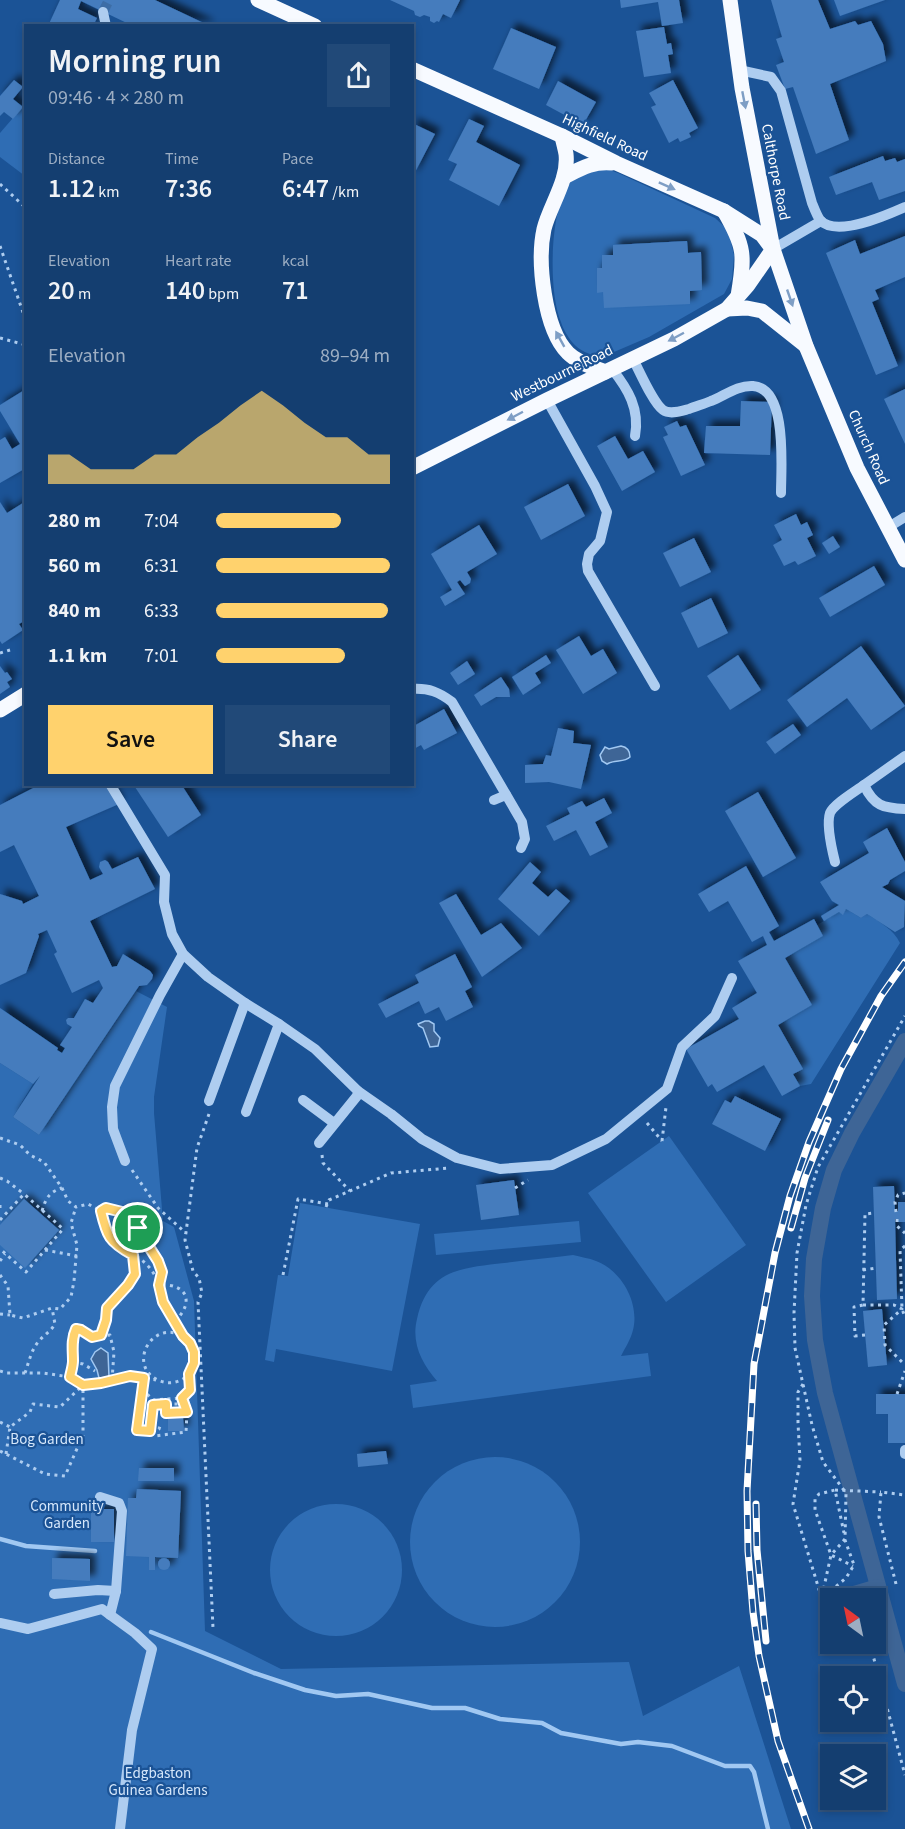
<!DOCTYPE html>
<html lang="en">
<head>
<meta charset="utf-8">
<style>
  body { margin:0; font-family:"Source Sans 3",sans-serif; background:#214978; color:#f1f3f6; height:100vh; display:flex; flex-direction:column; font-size:22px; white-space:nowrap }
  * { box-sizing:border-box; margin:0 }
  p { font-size:20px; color:#9daec3 }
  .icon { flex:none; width:33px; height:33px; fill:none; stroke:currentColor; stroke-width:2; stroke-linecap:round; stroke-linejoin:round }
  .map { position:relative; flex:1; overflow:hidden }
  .sheet { position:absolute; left:24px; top:24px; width:390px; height:762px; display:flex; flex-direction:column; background:#143e70; border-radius:0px; box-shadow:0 3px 9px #0003,0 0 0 2px #335783 }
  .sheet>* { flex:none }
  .needle { width:39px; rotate:327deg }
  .controls { position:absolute; left:820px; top:1588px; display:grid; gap:12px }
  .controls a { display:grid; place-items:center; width:66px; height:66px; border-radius:0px; background:#143e70; box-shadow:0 3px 9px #0003,0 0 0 2px #335783; font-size:30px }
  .pin { position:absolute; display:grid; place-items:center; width:51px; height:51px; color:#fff; margin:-26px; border:3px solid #fff; border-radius:50%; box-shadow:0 2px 6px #0007 }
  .round { display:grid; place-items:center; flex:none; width:63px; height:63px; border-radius:0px; background:#214978 }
  .headline { display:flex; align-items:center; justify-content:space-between; height:102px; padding:0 24px }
  h1 { font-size:33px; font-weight:600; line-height:45px }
  .metrics { display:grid; grid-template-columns:repeat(3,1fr); gap:9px; height:102px; padding:6px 24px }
  .metrics div { display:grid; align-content:center }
  .metrics b { font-size:26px; font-weight:600 }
  .metrics small { font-size:16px; font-weight:400 }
  .metrics p { font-size:16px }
  .chart { height:168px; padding:12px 24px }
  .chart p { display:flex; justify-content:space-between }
  .chart svg { width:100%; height:108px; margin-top:6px; fill:#ffd26d; opacity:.7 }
  .button { display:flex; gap:12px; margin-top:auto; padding:12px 24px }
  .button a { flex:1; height:69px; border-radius:0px; background:#ffd26d; color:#111; font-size:24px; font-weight:600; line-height:69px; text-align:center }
  .button a+a { background:#214978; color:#f1f3f6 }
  ul { padding:0 24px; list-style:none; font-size:20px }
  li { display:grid; grid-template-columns:96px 72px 1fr; align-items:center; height:45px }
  li i { height:15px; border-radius:8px; background:#ffd26d }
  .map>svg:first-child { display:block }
</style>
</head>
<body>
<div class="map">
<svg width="905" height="1829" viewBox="0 0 905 1829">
  <defs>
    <filter id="shadow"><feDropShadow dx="5.5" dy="-5.5" stdDeviation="3" flood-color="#0009"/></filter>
  </defs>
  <rect width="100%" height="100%" fill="#1b5396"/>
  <g fill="#2f6db4">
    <polygon points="25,104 25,176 0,157 0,133"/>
    <path d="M601 167 618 173 715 218 728 230 734 255 732 279 724 294 649 337 600 358C590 354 579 351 572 342 568 337 563 329 561 322 548 293 549 204 572 180 578 173 592 170 601 167Z"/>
    <path d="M846 909 861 918 867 914C881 923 893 929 900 943L811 1084 800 1086 793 1074 778 1025 812 1005 785 958 823 936 817 925 839 912 843 914Z"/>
    <polygon points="136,991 167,1007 154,1097 154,1113 163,1221 174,1227 194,1301 205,1631 281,1669 629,1662 643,1716 739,1666 791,1829 0,1829 0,1063 33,1084 13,1117 39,1135"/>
    <polygon points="669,1136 746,1245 666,1302 588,1193"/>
    <polygon points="300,1203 420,1224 392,1371 276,1349 274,1362 265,1360 278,1275 288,1276"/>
    <polygon points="579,1221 581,1242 436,1255 434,1234"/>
    <path d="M573 1255C580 1257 589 1258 596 1261 621 1270 640 1303 633 1330 631 1339 625 1348 621 1356L648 1353 651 1376 413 1408 410 1385 437 1381C422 1364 411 1343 417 1319 428 1269 462 1268 504 1263 527 1260 550 1258 573 1255Z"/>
    <circle cx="495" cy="1542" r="85"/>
    <circle cx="336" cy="1570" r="66"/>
  </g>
  <g fill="#3e6596" stroke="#a1c8f2" stroke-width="1.5">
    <path d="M621 746C627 747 630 751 630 757 624 763 615 759 607 764L602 761 600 755 605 747 609 749Z"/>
    <polygon points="425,1021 429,1021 434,1024 434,1031 440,1038 438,1046 430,1047 423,1028 419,1026 418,1024"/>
    <polygon points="101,1348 108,1353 109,1377 99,1378 97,1370 91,1359 95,1352"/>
  </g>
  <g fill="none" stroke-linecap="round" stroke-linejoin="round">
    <g stroke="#a1c8f2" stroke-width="4.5">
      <polyline points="0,1539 26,1546 95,1551"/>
      <polyline points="151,1632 254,1673 305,1690 336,1696 368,1694 432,1708 465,1708 500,1719 542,1723 561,1733 621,1744 638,1742 672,1746 725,1766 750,1766 754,1772 768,1829"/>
    </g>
    <g stroke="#3e6596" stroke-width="16">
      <polyline points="905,1041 852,1133 834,1170 823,1208 814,1259 812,1296 815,1340 825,1393 905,1684"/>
      <polyline points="837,1599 878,1587"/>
    </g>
  </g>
  <g fill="#447cbd" filter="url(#shadow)">
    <polygon points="60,0 155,0 210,26 133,26 81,1 78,9 97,18 93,26 48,26"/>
    <polygon points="390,0 460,0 451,18 443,14 439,22 437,21 434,23 430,21 430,17 424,15 420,17 415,15 414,11"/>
    <polygon points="620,0 679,0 683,23 662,26 658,2 621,8"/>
    <polygon points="771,0 818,0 830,29 855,21 858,25 871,21 883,44 886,61 830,84 849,140 816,154 793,87 785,89 776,65 784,62 776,39 782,37"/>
    <polygon points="834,0 885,0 840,16"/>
    <polygon points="664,27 667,44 671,43 673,54 668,55 671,73 644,77 636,31"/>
    <polygon points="511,28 556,47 539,89 493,69"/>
    <polygon points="14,80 23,87 13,99 23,107 13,119 4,112 0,116 0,96"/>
    <polygon points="673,80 698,128 689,133 691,137 680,142 678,138 669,143 651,107 656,105 649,93"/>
    <polygon points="558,81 596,102 583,125 546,105"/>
    <polygon points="469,119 484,126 476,142 520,165 499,206 449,180 457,164 448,160"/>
    <polygon points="412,123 435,134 412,178"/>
    <polygon points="883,156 885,161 895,158 897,162 905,159 905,191 879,200 872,182 836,195 829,177"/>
    <polygon points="905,236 905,277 875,290 879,299 872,302 898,366 876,375 826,253 855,240 860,254"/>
    <polygon points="687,241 688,253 701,252 702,290 690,291 690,304 604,308 603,292 597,293 597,268 602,268 602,255 613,255 613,245"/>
    <polygon points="26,389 26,468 0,483 0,440 5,437 12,449 20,444 0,411 0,405"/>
    <polygon points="905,389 905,444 884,399"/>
    <polygon points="741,401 772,402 770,455 704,453 706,426 740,426"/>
    <polygon points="677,421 680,427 686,425 705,465 681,476 663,437 668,435 664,427"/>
    <polygon points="615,436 628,459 643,451 655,472 622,491 597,446"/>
    <polygon points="568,484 585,516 541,540 524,507"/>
    <polygon points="26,501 26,620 19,624 23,630 2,644 0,641 0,502 7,513"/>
    <polygon points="796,514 801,525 807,522 813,535 807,538 816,556 798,565 795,561 784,566 773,545 782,540 774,525"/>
    <polygon points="479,525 497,554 467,572 471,579 470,583 465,586 460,580 457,582 465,594 445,606 440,597 452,590 431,554"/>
    <polygon points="833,536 840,547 829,554 822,543"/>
    <polygon points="694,538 711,572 680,587 663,553"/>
    <polygon points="874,566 885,585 830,617 819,598"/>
    <polygon points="711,598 728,633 698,648 681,613"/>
    <polygon points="579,636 591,656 603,649 617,673 583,694 556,650"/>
    <polygon points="861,646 905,706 871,730 847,698 807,727 787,700"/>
    <polygon points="546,655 551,663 535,673 541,683 523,695 512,677"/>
    <polygon points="738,655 761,690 730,710 707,676"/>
    <polygon points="467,661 475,674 458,685 450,673"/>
    <polygon points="0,666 5,673 7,672 12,679 7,682 10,687 0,694"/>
    <polygon points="501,677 509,689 510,697 496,697 481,706 474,695"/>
    <polygon points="444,709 457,733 424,750 421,745 412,750 412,727"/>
    <polygon points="793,724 801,735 775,754 766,742"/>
    <polygon points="558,728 574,731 573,743 591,745 581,789 549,782 525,783 525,765 543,764 546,755 551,756"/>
    <polygon points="41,784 106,784 119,804 66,827 90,880 103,874 99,867 100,862 105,860 108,862 112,869 138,857 155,889 90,921 112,967 117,966 123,954 150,971 153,975 152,979 147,985 139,986 39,1135 13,1117 40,1076 33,1084 0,1063 0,1008 58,1048 57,1050 62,1053 65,1048 60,1045 72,1027 67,1024 66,1020 68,1018 74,1018 85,999 93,1003 103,988 99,980 72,993 54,954 57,952 47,930 38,934 39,936 26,973 0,985 0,894 22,901 23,904 39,896 14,845 0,852 0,805"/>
    <polygon points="133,784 181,784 201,815 168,837"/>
    <polygon points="758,792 796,858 763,877 725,811"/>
    <polygon points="604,798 612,813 595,822 608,847 590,856 576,830 554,841 546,826 570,814 567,808 582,801 586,807"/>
    <polygon points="887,828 905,862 905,871 890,880 888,884 882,887 905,901 904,927 895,932 867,914 861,918 846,909 843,915 839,912 824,921 821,916 839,905 832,901 820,882 869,853 863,842"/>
    <polygon points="530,862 541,872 532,883 548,897 556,889 570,901 539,936 498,899"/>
    <polygon points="746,866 779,926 769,932 774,941 814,919 823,936 785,958 812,1005 778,1025 803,1069 793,1074 800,1086 782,1096 764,1065 717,1092 712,1084 708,1087 686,1049 739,1019 732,1008 757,993 738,961 767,945 763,936 752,942 728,901 709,912 698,894"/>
    <polygon points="456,894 481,935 501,923 522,948 482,977 439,903"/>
    <polygon points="455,954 472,987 465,991 473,1007 446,1021 439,1007 425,1014 419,1001 386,1018 378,1004 419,983 415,975"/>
    <polygon points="735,1096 781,1119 765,1151 712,1124 725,1100 731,1103"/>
    <polygon points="514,1180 519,1215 481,1220 476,1185"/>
    <polygon points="894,1186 895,1212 898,1211 898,1202 905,1202 905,1222 898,1222 898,1219 895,1219 897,1299 877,1300 873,1187"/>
    <polygon points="24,1199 59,1230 25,1268 0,1245 0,1225"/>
    <polygon points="882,1309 887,1365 868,1367 863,1311"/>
    <polygon points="876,1394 905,1394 905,1443 888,1443 888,1414 876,1414"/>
    <polygon points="168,1417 183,1417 184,1431 168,1431"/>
    <polygon points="386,1451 388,1464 358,1467 357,1454"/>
    <polygon points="139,1468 174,1468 174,1481 138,1481"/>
    <polygon points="137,1489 181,1491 178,1558 155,1557 155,1570 149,1570 149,1557 126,1556 128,1498 136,1498"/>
    <rect x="91" y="1509" width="23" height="33"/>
    <polygon points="52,1558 90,1559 90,1581 52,1579"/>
    <circle cx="164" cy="1564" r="6"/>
  </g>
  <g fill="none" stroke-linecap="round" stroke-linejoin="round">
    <polyline stroke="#3d6da6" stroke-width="10" stroke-dasharray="10 5" stroke-linecap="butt" points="103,12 109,0"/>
    <g stroke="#aecdf0" stroke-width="3" stroke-dasharray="3 4.5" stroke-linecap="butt">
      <polyline points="0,184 26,208"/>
      <polyline points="0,246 26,321"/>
      <polyline points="0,338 26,345"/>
      <polyline points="0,653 10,650"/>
      <polyline points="209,1114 197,1148 185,1240 193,1271 199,1278 202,1293 198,1302 213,1628"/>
      <polyline points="647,1123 662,1141"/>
      <path d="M0 1138 20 1145 30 1155 44 1162 62 1188 68 1201 76 1207 88 1204 101 1211C105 1230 107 1241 126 1251 132 1254 140 1258 145 1263 151 1268 157 1278 160 1286 161 1292 161 1298 164 1303 168 1312 177 1328 182 1335 186 1340 191 1343 193 1349 196 1358 194 1368 188 1375 180 1383 168 1385 158 1380 127 1366 151 1319 183 1336"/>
      <polyline points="662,1141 666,1107"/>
      <polyline points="322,1155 323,1163 350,1191"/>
      <polyline points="132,1170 158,1208 186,1233"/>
      <polyline points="0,1178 7,1181 24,1194"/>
      <polyline points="515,1188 528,1180"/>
      <polyline points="0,1205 0,1212"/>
      <polyline points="326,1207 329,1200 391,1173 450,1168"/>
      <path d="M42 1211C46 1198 49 1192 62 1188"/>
      <path d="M101 1211 106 1208 129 1215 157 1261 162 1272 159 1285C187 1283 195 1302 175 1321"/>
      <polyline points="896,1212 895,1202 898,1195 905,1193"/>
      <polyline points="897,1219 897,1226 905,1233"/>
      <polyline points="0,1220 24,1194 63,1229 26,1272 0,1249"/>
      <polyline points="905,1246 900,1250 902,1309 905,1317"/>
      <polyline points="45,1250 77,1256"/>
      <polyline points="0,1261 5,1254"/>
      <polyline points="863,1270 876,1268"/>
      <polyline points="0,1275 8,1286 10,1315 23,1318 52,1308 60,1309 71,1297 74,1281 77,1245 71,1223 76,1207"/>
      <polyline points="283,1275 298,1199 328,1204"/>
      <polyline points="863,1305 894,1305 902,1309 884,1325 885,1345 905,1365"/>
      <polyline points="0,1314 10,1315"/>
      <polyline points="101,1335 106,1320 107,1308 128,1285 135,1274 133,1255"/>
      <polyline points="865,1335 855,1336 854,1307 863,1305 865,1214 874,1213"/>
      <polyline points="73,1362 83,1364 95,1371"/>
      <polyline points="0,1371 6,1373 43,1373 70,1377 83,1385 131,1376 156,1380"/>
      <path d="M25 1373C29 1362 31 1350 39 1341 44 1335 51 1331 55 1324L52 1308"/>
      <path d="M70 1377C71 1372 73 1366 73 1361 73 1350 71 1341 76 1329L81 1330 92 1337 110 1335 114 1352 112 1380"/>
      <polyline points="144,1378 137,1430 150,1431 155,1436 186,1432 187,1412 182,1398"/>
      <polyline points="803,1384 798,1392 798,1423 800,1460 793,1504 821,1596"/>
      <polyline points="142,1389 153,1400 182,1398 190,1390 188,1374"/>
      <polyline points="897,1394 905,1371"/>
      <polyline points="185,1404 166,1404 166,1413 187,1412"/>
      <polyline points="0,1422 10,1427"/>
      <polyline points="150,1431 153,1405 166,1404"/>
      <polyline points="152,1433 159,1429 160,1426"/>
      <polyline points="0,1451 45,1474 65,1476 83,1435 83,1385"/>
      <polyline points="6,1454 10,1427 30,1412 33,1404 60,1407 82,1386"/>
      <polyline points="845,1539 831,1555 853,1566"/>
      <polyline points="896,1584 879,1517 881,1492 905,1495"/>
      <polyline points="822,1596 831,1555 815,1510 815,1499 819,1494 835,1490 844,1533"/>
      <polyline points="831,1611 824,1610 822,1598 846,1578 854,1565 845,1540 846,1493 823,1462 812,1425 795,1348 794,1313 797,1253 806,1205 818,1167 905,1016"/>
      <polyline points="870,1644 905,1775"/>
    </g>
    <g stroke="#aecdf0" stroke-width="10">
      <polyline points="103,12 106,26"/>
      <path d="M739 70 771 77 781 91 812 203C814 208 817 216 820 220 836 238 887 215 905 207"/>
      <polyline points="773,249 821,221"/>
      <path d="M633 359C639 370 653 403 663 410 670 415 681 411 689 409 696 406 704 404 711 401 724 396 738 385 753 386 788 388 781 468 781 493"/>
      <path d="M612 369C628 389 640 409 635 436"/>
      <polyline points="547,400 595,486 607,512 600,541 589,554 587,564 588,571 655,686"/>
      <polyline points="887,528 905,517"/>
      <path d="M412 689C429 688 439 692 452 702L522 822 525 839 521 848"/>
      <path d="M905 756 864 785C874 806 883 808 905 809"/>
      <polyline points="110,784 165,875 164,902 172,934 183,954 208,977 245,1003 209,1101"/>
      <polyline points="494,800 506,795"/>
      <path d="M835 862C832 850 826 825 830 813 834 804 856 791 864 785"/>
      <polyline points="245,1003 279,1024 246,1112"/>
      <polyline points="279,1024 315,1049 358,1091 357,1096 319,1143"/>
      <polyline points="358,1091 391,1114 422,1139 457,1158 500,1169 552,1165 606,1139 667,1089 682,1047 715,1016 732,978"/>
      <polyline points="303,1100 334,1123"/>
      <polyline points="125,1161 113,1129 112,1107 115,1086 160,995 183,954"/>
      <polyline points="905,1450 905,1454"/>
      <polyline points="100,1497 119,1503 122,1511 116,1591 110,1615"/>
      <polyline points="54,1594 98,1590 116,1591"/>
      <polyline points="0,1623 28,1629 102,1609 135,1633 152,1649 132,1730 120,1829"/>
    </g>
    <g stroke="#f7faff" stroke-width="15">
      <polyline points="258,0 315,26"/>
      <polyline points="730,0 742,88 773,249 806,346 857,468 905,560"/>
      <polyline points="412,69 562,136 616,163 724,211 762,235 771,247"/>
      <path d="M562 136C563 142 565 148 566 154 569 180 550 205 544 229 537 261 544 329 568 353 578 363 593 367 605 372"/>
      <path d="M564 177C580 169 593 161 612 163"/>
      <path d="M724 211C745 247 745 255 738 296"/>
      <polyline points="727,309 747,308 762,311 806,346"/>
      <polyline points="412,468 547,400 674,339 727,309 748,285 773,249"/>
      <polyline points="0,710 26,694"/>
    </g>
    <defs>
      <g id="rail">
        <polyline points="791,1228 805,1178 828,1120"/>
        <polyline points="756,1504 757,1550 766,1641"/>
        <polyline points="809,1829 778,1741 759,1656 753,1612 748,1551 747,1491 754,1364 775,1253 790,1196 809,1142 841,1069 881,996 905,962"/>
      </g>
    </defs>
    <use href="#rail" stroke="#fff" stroke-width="7"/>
    <use href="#rail" stroke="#1b5396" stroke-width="4.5" stroke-dasharray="14" stroke-linecap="butt"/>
    <polyline stroke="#aecdf0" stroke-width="3" stroke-dasharray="3 4.5" stroke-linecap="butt" points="835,1490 881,1492"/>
  </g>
  <defs><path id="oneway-solid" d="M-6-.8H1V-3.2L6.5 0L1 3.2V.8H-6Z" transform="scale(1.5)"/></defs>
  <g fill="#7e9ec5">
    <use href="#oneway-solid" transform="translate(744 100) rotate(79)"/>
    <use href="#oneway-solid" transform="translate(667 186) rotate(24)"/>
    <use href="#oneway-solid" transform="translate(790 298) rotate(71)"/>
    <use href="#oneway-solid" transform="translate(676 337) rotate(152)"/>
    <use href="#oneway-solid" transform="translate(560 339) rotate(-119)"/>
    <use href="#oneway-solid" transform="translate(515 416) rotate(152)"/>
  </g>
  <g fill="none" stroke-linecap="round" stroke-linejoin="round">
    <defs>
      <path id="route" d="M106 1208 126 1213 129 1215 158 1261 162 1272 159 1285 163 1302 183 1336 190 1343 194 1352V1363L189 1374 190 1390 182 1398 187 1412 166 1413V1404L153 1405 150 1431 137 1430 144 1378 130 1376 101 1383 83 1385 70 1377C71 1372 73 1366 73 1361 73 1350 71 1340 76 1329L81 1330 92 1337 101 1335 106 1320 107 1308 128 1285 135 1274 133 1255C109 1242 107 1236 101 1211Z"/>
    </defs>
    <use href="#route" stroke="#fff" stroke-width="12"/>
    <use href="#route" stroke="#ffd26d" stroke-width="8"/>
  </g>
  <g text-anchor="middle" stroke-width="4.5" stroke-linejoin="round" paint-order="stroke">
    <g font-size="15" fill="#fff" stroke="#1b5396">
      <text transform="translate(605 137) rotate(25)" y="5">Highfield Road</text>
      <text transform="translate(776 172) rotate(79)" y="5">Calthorpe Road</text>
      <text transform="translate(562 373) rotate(-26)" y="5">Westbourne Road</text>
      <text transform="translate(869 447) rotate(66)" y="5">Church Road</text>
    </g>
    <g font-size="15" fill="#d5e7fb" stroke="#1b5396">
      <text x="47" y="1444">Bog Garden</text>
      <text x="67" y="1511">Community<tspan x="67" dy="17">Garden</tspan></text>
      <text x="158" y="1778">Edgbaston<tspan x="158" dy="17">Guinea Gardens</tspan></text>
    </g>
  </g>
</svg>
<div class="controls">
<a><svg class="needle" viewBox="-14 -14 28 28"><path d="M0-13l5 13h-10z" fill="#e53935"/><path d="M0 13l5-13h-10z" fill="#9daec3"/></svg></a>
<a><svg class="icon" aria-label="locate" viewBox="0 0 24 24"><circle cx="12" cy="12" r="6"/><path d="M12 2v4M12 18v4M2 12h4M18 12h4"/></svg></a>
<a><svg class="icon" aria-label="layers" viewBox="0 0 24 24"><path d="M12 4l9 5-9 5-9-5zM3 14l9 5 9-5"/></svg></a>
</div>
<div class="pin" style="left:138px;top:1228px;background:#1e9e55"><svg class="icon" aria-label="arrive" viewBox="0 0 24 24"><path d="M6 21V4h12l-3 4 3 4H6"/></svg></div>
<section class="sheet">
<div class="headline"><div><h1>Morning run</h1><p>09:46 · 4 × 280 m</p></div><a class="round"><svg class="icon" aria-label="share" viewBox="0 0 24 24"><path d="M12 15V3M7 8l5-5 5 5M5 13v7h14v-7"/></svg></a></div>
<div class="metrics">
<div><p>Distance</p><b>1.12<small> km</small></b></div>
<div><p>Time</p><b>7:36</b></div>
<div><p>Pace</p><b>6:47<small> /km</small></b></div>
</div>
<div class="metrics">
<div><p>Elevation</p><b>20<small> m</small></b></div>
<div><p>Heart rate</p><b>140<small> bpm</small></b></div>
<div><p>kcal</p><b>71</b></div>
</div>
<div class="chart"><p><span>Elevation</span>89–94 m</p>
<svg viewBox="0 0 160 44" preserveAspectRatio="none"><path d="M0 44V32L10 32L20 38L30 38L40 38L50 32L60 32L70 25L80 19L90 12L100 6L110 12L120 19L130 25L140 25L150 32L160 32V44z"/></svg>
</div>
<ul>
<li><b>280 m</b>7:04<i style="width:72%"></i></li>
<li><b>560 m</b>6:31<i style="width:100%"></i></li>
<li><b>840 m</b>6:33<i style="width:99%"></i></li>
<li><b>1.1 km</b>7:01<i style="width:74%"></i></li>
</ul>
<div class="button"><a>Save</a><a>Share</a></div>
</section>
</div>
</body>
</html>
